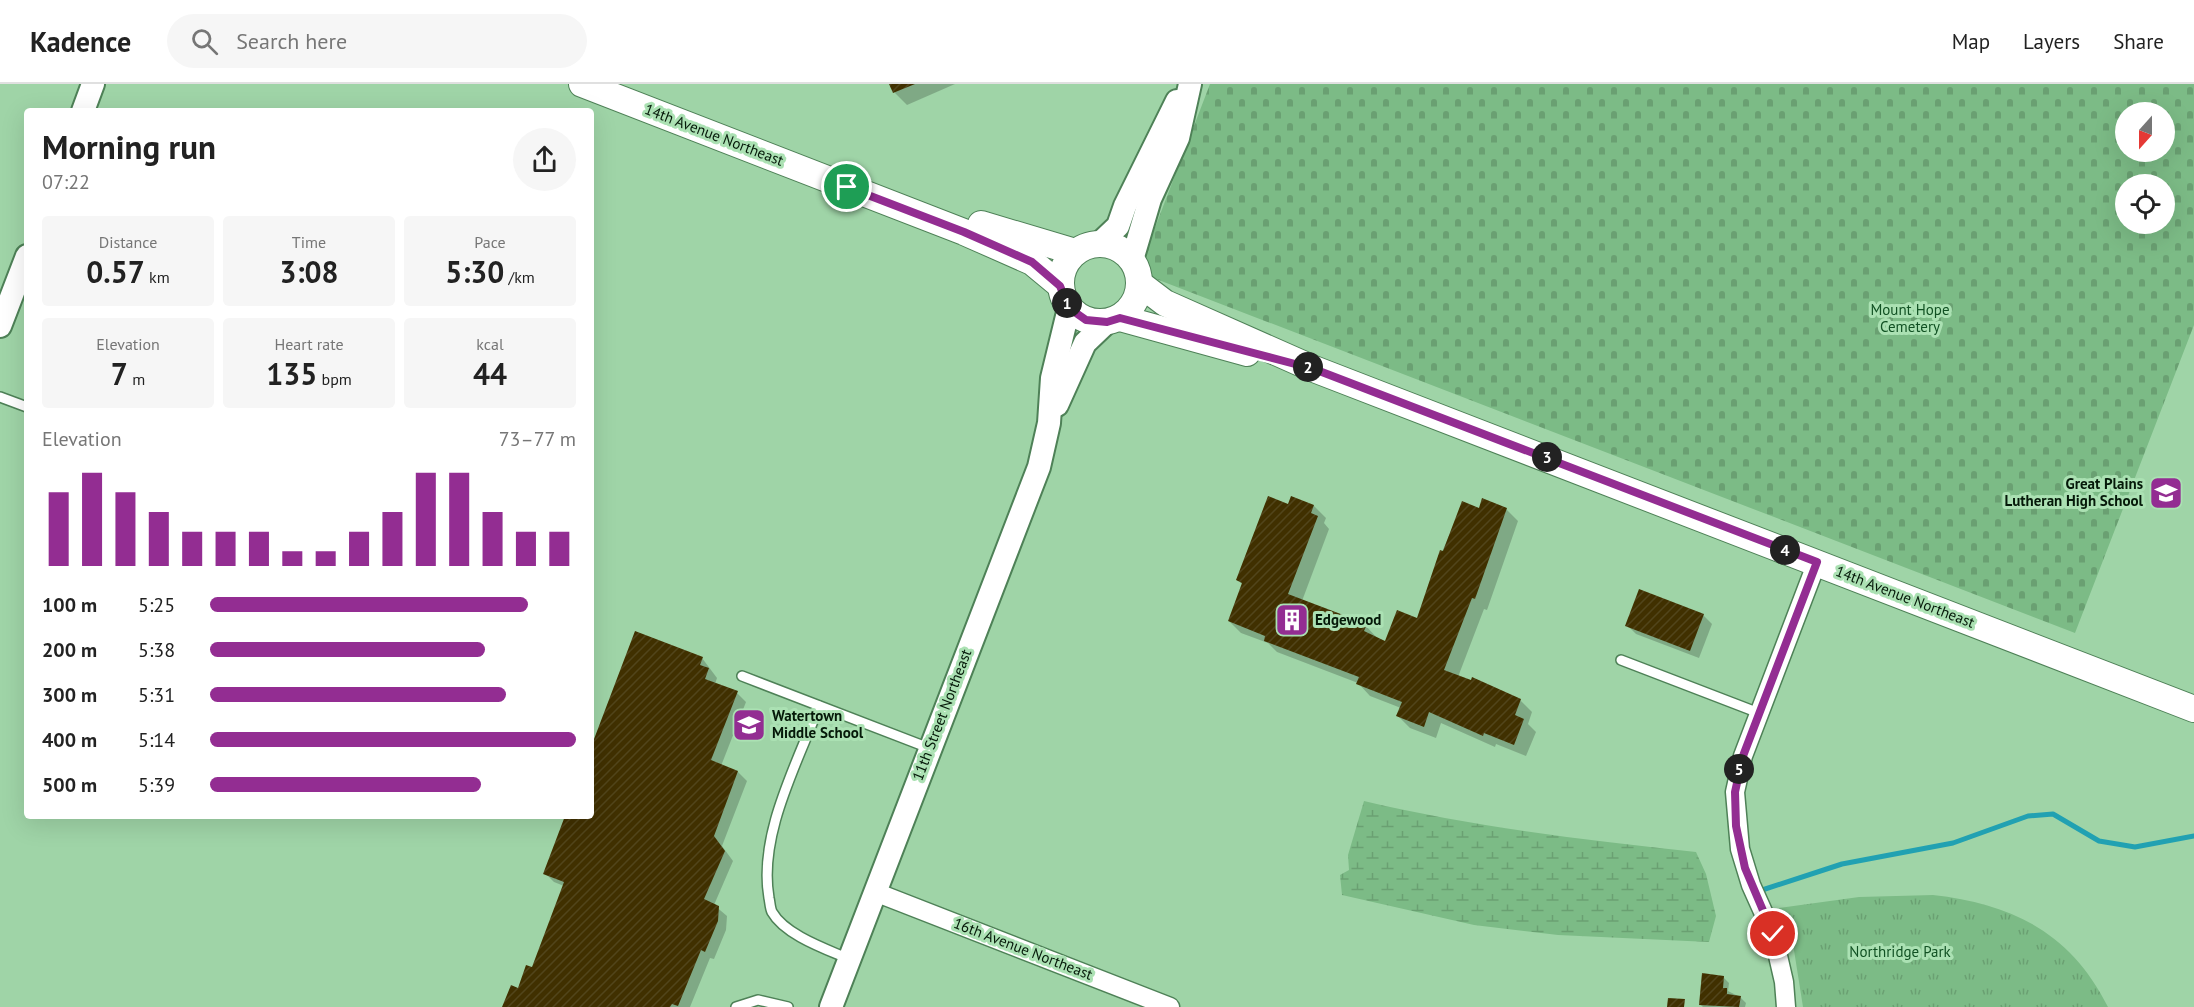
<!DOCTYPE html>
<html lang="en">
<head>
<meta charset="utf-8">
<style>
  body { margin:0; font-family:"PT Sans",sans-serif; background:#f6f6f6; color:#222; height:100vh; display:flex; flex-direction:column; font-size:22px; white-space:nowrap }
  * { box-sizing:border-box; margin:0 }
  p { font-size:20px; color:#767676 }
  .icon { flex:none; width:33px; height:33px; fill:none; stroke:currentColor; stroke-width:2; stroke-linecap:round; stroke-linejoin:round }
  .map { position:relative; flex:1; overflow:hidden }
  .panel { position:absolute; left:24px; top:24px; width:570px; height:711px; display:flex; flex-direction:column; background:#fff; border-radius:6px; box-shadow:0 6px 24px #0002 }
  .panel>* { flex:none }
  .needle { width:39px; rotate:201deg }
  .controls { position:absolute; left:2115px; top:18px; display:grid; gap:12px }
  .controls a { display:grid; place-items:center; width:60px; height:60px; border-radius:50%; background:#fff; box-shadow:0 6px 24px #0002; font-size:30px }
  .pin { position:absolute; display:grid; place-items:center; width:51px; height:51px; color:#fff; margin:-26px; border:3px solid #fff; border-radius:50%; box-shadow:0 2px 6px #0007 }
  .km { position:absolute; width:30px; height:30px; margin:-15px; border-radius:50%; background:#222; color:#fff; font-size:16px; line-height:30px; text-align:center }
  .round { display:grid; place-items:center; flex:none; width:63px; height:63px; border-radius:32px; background:#f6f6f6 }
  .summary { display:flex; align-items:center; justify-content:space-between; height:102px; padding:0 18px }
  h1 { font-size:33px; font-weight:700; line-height:45px }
  .stats { display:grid; grid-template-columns:repeat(3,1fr); gap:9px; height:102px; padding:6px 18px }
  .stats div { display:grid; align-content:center; border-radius:6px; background:#f6f6f6; text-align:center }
  .stats b { font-size:30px; font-weight:700 }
  .stats small { font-size:16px; font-weight:400 }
  .stats p { font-size:16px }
  .chart { height:168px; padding:12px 18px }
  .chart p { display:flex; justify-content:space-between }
  .chart svg { width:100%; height:108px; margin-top:6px; stroke:#932d92; stroke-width:6 }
  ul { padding:0 18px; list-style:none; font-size:20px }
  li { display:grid; grid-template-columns:96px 72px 1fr; align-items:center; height:45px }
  li i { height:15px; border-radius:8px; background:#932d92 }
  header { display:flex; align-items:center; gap:36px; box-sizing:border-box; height:84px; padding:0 30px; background:#fff; border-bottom:2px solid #e0e0e0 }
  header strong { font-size:28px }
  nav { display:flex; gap:33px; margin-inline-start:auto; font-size:21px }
  .search { width:420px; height:54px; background:#f6f6f6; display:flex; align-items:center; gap:15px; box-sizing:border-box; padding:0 21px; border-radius:33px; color:#767676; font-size:22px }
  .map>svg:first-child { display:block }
</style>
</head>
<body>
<header>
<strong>Kadence</strong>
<div class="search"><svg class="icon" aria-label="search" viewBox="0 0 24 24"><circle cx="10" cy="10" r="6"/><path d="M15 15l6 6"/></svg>Search here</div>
<nav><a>Map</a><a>Layers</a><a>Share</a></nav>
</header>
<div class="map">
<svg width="2194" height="923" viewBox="0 0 2194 923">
  <defs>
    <pattern id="wetland-marsh" width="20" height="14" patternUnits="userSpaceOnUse" patternTransform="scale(1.5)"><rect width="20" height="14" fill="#7cbb86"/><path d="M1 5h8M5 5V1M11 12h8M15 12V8" fill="none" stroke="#6aa072"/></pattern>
    <pattern id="cemetery-stones" width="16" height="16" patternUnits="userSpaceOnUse" patternTransform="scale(1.5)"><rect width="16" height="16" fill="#7cbb86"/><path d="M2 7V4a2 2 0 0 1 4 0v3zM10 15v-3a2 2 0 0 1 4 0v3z" fill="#6aa072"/></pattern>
    <pattern id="park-tufts" width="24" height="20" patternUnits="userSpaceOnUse" patternTransform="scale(1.5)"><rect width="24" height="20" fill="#7cbb86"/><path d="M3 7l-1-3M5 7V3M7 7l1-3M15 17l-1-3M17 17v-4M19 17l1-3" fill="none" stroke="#6aa072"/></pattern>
    <pattern id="building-hatch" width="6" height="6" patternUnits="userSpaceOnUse" patternTransform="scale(1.5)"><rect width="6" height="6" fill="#403000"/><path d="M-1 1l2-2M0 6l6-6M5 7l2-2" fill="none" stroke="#51451b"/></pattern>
  </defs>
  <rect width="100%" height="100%" fill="#9fd4a7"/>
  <path fill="url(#wetland-marsh)" d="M1364 717C1474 743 1584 756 1696 768L1706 790 1716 832 1709 858 1558 851 1474 841 1342 811 1340 791 1349 786 1348 771Z"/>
  <path fill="url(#cemetery-stones)" fill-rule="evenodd" d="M1210 0H2194V241L2075 549 1138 188ZM2126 28H2164V68H2126ZM2126 100H2164V140H2126Z"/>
  <path fill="url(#park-tufts)" d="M1933 811C2013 820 2071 849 2108 923H1803L1793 860 1779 824 1859 813Z"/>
  <g fill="#0003">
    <polygon points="891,0 955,0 907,21 895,9"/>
    <polygon points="1292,414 1314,422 1326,434 1324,439 1329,445 1302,517 1366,542 1378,555 1386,559 1418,536 1430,496 1463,419 1479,426 1506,425 1518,437 1487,526 1484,525 1458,593 1520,616 1532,628 1528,640 1536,648 1526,672 1496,660 1495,663 1441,639 1436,654 1410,644 1398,632 1401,624 1370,612 1358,599 1277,568 1268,559 1241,549 1229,537 1243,501 1238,496"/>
    <polygon points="1703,531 1712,540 1699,574 1636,550 1627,541"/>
    <polygon points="702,574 717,594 715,600 737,609 746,618 721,682 738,688 747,697 722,762 733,777 714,821 727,832 726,846 714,875 710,874 690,923 504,923 533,885 564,802 554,798 545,789 567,732 591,732 591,667"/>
    <polygon points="1723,893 1729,899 1728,907 1740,913 1746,919 1745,923 1703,923 1700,920"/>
  </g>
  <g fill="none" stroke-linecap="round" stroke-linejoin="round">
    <polyline stroke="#21a1b2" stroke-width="5" points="1756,808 1842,780 1953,759 2028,732 2053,730 2099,757 2135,763 2194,752"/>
  </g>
  <g fill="url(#building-hatch)">
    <polygon points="889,0 915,0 893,9"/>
    <polygon points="1268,412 1288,420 1291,412 1314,421 1311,429 1318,432 1288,510 1367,540 1364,547 1385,557 1397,526 1417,534 1440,466 1443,467 1462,417 1479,424 1482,414 1507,424 1475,515 1472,514 1444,586 1471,596 1472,593 1521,615 1515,631 1524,635 1514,661 1484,649 1483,652 1429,628 1424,643 1396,632 1402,618 1356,600 1359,593 1264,557 1265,552 1228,537 1242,499 1236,496"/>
    <polygon points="1639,505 1704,530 1690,567 1625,542"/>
    <polygon points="635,547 703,573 700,581 709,584 705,595 738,607 711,676 738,687 714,752 725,767 704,815 719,822 718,837 705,868 701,866 678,922 672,920 670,923 502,923 511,901 518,904 526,881 532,883 564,798 543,790 565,732 591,732 591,663"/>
    <polygon points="1702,889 1724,892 1723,904 1727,904 1727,910 1741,912 1739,923 1699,921"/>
    <polygon points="1668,914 1685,915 1684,923 1667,923"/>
  </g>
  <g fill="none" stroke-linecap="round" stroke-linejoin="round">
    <defs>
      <g id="service">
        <polyline points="0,313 27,323"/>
        <polyline points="1621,576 1759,629"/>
        <polyline points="742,592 929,664"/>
        <path d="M819 622C797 680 758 751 769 814 770 818 770 824 772 828 785 851 826 865 849 875"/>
        <polyline points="736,923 758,916 788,923"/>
      </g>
      <g id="minor">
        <polyline points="875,808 1170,923"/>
        <polyline points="1786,923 1784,898 1773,850 1751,801 1740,765 1735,708 1743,672 1817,478"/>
      </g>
      <g id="tertiary">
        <polyline points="83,27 93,0"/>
        <polyline points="1099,160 1118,142 1125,122 1177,17"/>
        <polyline points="1132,176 1150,115 1178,54 1190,0"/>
        <polyline points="0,242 27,172"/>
        <polyline points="1057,321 1085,259 1107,238"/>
        <polyline points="831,923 1039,383 1049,339 1052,294 1069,224"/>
      </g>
      <g id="secondary">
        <polyline points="582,0 964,148 1032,178 1061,202"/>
        <polyline points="981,140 1075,168"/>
        <circle cx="1100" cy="199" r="39"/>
        <polyline points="1140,200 1165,219 1314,285 2194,625"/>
        <polyline points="1120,234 1247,269"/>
      </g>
    </defs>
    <use href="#service" stroke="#4e8157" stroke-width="12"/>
    <use href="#minor" stroke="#4e8157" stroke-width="21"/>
    <use href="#tertiary" stroke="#4e8157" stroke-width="26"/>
    <use href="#secondary" stroke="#4e8157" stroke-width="28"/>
    <use href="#service" stroke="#fff" stroke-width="9"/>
    <use href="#minor" stroke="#fff" stroke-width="18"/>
    <use href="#tertiary" stroke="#fff" stroke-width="22"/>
    <use href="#secondary" stroke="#fff" stroke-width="26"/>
  </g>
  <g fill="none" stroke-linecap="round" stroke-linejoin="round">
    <defs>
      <polyline id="route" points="847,103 964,148 1032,178 1060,202 1069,224 1086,236 1107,238 1120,234 1314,285 1817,478 1743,672 1735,708 1736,742 1745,784 1773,850"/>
    </defs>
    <use href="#route" stroke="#fff" stroke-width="12"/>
    <use href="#route" stroke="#932d92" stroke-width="8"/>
  </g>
  <defs>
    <symbol id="school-square" viewBox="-11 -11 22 22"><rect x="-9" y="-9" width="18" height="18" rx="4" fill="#932d92" stroke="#abe1b3"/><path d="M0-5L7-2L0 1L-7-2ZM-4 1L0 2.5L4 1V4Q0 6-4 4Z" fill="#fff"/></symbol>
    <symbol id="building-square" viewBox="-11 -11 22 22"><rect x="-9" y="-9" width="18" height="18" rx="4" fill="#932d92" stroke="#abe1b3"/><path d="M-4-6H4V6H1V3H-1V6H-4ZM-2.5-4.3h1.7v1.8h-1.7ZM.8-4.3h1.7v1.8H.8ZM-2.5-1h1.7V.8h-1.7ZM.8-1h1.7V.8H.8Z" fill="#fff"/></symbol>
  </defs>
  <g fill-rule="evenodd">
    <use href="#school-square" x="2147" y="390" width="38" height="38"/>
    <use href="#building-square" x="1273" y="517" width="38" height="38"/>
    <use href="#school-square" x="730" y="622" width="38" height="38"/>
  </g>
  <g text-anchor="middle" stroke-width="6" stroke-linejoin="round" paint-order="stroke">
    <g font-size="15" fill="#051909" stroke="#abe1b3">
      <text transform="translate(714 51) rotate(21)" y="5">14th Avenue Northeast</text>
      <text transform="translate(1905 513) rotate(21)" y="5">14th Avenue Northeast</text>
      <text transform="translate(942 631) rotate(-69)" y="5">11th Street Northeast</text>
      <text transform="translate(1023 865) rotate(21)" y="5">16th Avenue Northeast</text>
    </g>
    <g font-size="15" fill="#115123" stroke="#abe1b3">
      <text x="1910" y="231">Mount Hope<tspan x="1910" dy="17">Cemetery</tspan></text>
      <text x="1900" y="873">Northridge Park</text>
    </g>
    <g font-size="15" font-weight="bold" fill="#051909" stroke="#abe1b3" text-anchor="start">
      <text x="2143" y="405" text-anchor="end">Great Plains<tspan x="2143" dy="17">Lutheran High School</tspan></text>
      <text x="1315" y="541">Edgewood</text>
      <text x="772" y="637">Watertown<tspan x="772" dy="17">Middle School</tspan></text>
    </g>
  </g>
</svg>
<div class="controls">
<a><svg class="needle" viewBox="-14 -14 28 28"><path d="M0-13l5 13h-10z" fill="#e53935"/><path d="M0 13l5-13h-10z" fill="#767676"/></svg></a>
<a><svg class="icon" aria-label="locate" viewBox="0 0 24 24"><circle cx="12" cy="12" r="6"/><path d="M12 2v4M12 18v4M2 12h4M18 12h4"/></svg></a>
</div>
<div class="pin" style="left:847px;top:103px;background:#1e9e55"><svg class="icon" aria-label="arrive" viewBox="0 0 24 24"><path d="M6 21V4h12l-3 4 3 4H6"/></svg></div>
<div class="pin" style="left:1773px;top:850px;background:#d93025"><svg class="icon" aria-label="check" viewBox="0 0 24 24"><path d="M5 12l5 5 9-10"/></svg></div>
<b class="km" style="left:1067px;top:219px">1</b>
<b class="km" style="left:1308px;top:283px">2</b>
<b class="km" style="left:1547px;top:373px">3</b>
<b class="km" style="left:1785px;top:466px">4</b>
<b class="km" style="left:1739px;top:685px">5</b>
<section class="panel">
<div class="summary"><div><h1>Morning run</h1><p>07:22</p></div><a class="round"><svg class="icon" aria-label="share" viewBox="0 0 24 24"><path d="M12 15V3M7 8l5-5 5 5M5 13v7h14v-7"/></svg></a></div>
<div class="stats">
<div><p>Distance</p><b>0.57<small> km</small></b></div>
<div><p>Time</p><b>3:08</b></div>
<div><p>Pace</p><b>5:30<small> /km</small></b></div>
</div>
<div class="stats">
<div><p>Elevation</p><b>7<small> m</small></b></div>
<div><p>Heart rate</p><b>135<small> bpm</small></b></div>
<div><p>kcal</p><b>44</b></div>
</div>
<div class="chart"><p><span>Elevation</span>73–77 m</p>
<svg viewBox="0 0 160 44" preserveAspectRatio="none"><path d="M5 44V14M15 44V6M25 44V14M35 44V22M45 44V30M55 44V30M65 44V30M75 44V38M85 44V38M95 44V30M105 44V22M115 44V6M125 44V6M135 44V22M145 44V30M155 44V30"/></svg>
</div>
<ul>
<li><b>100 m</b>5:25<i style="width:87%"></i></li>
<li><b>200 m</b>5:38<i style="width:75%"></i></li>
<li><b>300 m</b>5:31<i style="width:81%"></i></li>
<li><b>400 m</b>5:14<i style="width:100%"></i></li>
<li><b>500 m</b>5:39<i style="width:74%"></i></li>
</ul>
</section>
</div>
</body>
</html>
